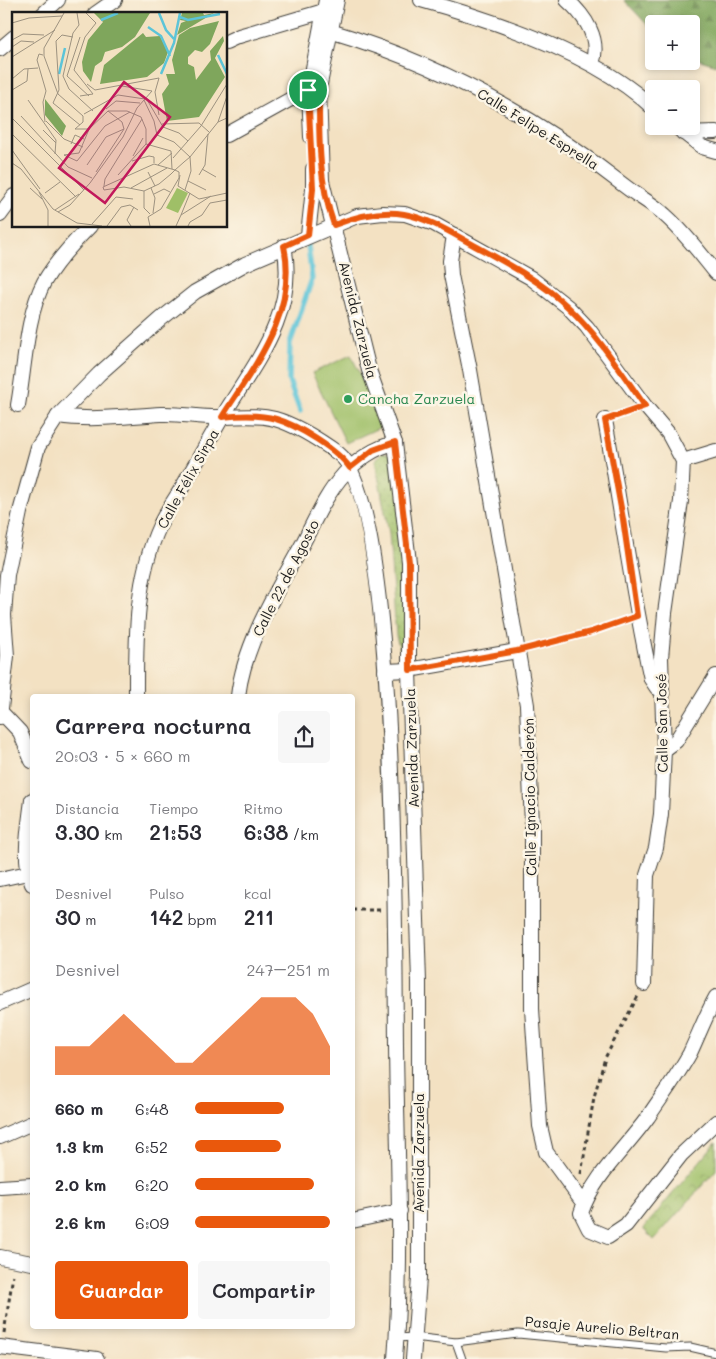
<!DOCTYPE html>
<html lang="es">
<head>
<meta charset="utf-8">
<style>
  body { margin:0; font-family:Mali,sans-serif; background:#f7f7f7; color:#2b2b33; height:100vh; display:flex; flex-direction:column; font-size:19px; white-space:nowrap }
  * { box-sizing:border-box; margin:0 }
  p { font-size:16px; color:#7c7c81 }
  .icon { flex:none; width:28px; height:28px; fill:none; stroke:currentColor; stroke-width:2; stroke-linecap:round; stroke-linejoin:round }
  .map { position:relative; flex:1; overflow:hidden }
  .drawer { position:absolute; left:30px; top:694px; width:325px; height:635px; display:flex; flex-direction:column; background:#fff; border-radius:5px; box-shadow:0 2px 8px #0003 }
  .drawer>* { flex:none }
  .tools { position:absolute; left:645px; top:15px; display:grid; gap:10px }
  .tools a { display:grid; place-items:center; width:55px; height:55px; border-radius:5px; background:#fff; box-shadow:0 2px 8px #0003; font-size:25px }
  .pin { position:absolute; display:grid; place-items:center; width:42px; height:42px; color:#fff; margin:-21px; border:2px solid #fff; border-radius:50%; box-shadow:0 1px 5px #0007 }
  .round { display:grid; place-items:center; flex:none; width:52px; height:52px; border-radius:5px; background:#f7f7f7 }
  .overview { display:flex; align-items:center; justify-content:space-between; height:85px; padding:0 25px }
  h1 { font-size:22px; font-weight:600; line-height:38px }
  .figures { display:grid; grid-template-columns:repeat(3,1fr); gap:8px; height:85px; padding:5px 25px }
  .figures div { display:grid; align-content:center }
  .figures b { font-size:21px; font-weight:600 }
  .figures small { font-size:14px; font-weight:400 }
  .figures p { font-size:14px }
  .chart { height:140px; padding:10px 25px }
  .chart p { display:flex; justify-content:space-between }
  .chart svg { width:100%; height:90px; margin-top:5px; fill:#ea580c; opacity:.7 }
  .action { display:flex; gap:10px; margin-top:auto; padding:10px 25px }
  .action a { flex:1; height:58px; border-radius:5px; background:#ea580c; color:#fff; font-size:20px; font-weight:600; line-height:58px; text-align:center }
  .action a+a { background:#f7f7f7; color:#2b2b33 }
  ul { padding:0 25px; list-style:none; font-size:16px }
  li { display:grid; grid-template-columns:80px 60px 1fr; align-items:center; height:38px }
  li i { height:12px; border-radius:6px; background:#ea580c }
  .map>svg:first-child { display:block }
</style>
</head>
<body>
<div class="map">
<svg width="716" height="1359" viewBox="0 0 716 1359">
  <defs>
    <pattern id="grass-dots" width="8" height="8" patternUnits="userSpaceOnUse" patternTransform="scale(1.25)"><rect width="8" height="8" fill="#9fbf67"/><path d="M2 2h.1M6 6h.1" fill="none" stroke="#819a54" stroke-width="1.8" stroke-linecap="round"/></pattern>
    <pattern id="forest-firs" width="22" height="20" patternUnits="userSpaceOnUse" patternTransform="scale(1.25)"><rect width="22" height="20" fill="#7fa65c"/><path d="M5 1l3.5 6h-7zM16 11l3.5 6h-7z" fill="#67864b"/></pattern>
    <pattern id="park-crowns" width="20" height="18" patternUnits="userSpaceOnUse" patternTransform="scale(1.25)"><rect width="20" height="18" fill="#9fbf67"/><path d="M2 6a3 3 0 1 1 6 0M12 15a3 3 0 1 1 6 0" fill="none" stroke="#819a54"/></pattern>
  </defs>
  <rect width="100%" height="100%" fill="#fcf5e5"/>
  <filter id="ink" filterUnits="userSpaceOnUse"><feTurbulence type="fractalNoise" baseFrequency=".02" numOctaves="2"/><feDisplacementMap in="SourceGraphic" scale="10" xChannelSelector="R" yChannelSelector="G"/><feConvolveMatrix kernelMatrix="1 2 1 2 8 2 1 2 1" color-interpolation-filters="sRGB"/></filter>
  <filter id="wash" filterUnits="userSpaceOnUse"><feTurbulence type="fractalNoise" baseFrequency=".0096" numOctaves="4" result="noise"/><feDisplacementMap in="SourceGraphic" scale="20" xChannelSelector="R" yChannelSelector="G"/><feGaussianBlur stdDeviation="1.12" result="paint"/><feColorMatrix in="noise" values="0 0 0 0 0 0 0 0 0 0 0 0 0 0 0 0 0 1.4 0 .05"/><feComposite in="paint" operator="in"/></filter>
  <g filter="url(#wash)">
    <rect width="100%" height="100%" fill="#f3e1c2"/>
    <polygon fill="url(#grass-dots)" stroke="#5e6e42" points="382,453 391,454 401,481 408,650 400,650 396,636 389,533 375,460"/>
    <polygon fill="url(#forest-firs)" stroke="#4e613c" points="624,0 716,0 716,65 691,57 691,24 654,24 654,32"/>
    <polygon fill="url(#park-crowns)" stroke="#5e6e42" points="716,1142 716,1170 654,1240 643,1229"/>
    <polygon fill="#9fbf67" stroke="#5e6e42" points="351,355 385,425 346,443 312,373"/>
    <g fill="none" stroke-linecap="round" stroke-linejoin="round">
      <polyline stroke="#5cc4d8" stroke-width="5.5" points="300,411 289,381 290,343 312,279 308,245"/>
    </g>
  </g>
  <g filter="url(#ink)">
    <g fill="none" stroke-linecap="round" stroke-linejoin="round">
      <defs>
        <g id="service">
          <polyline points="397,1338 414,1337 456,1342 518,1334 666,1348 690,1347 716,1353"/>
          <polyline points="456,1342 462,1359"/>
        </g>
        <g id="minor">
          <polyline points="337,0 319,89 322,181 369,370 395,443 409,562 409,670 419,982 419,1278 413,1359"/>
          <path d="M421 0C493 20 600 56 654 109"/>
          <path d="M567 0C585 16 601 39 592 64"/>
          <polyline points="43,14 58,0"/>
          <polyline points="95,14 115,0"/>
          <path d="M330 31C438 63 538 118 626 187 639 197 655 205 666 216 685 233 700 253 716 273"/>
          <polyline points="226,42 239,36 324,11 331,11"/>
          <polyline points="0,49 14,37"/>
          <polyline points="675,126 702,147 716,151"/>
          <polyline points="683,133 716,132"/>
          <polyline points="226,135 309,89 316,89"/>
          <polyline points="311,137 309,89 326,0"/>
          <polyline points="0,215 14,196"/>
          <polyline points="308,235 313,189 313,169"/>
          <polyline points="454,235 450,261 451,275 470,370 527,705 532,825 532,1009 540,1126 546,1152 584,1204"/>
          <path d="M18 405C25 367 26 316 44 282 56 261 73 243 90 226"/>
          <path d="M58 416C93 421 126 416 161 414 181 413 201 418 221 417 240 417 257 414 275 419 296 425 321 441 339 454 398 499 395 954 396 1045 397 1149 403 1254 395 1359"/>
          <path d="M605 420C621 507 632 594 651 679L657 688 661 689"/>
          <polyline points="683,461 716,451"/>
          <polyline points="385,671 409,670 517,651"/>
          <path d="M136 696C136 638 135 579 160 525 167 509 179 494 187 479 201 455 214 430 229 406 260 357 297 308 284 246"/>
          <path d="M238 696C244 644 278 589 303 543 315 520 326 494 344 474 357 460 376 447 395 443"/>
          <polyline points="1,712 20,732 32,761"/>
          <polyline points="0,717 7,656 4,615 7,575 20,512 38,447 58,416 99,374 161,319 195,292 245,264 357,216 383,213 405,214 434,224 531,278 568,307 587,327 645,406 668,433 683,461 681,501 665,613 661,658 664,750 661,814 656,848 647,875 644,984"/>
          <polyline points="664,750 676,741 716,676"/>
          <path d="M32 800C29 826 22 859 32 884"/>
          <polyline points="0,879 28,873"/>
          <path d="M716 997C706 1015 699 1034 690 1053 678 1075 662 1096 648 1117 625 1149 594 1175 581 1213L589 1229 608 1237 626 1225 681 1155 716 1122"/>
          <polyline points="0,1003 32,989"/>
          <polyline points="0,1137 32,1123"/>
          <polyline points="0,1187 32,1185"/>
          <polyline points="352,1221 400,1211"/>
          <polyline points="0,1257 32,1263"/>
          <polyline points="0,1347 97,1359"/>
        </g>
      </defs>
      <use href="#service" stroke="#3c3a35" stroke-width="9"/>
      <use href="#minor" stroke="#3c3a35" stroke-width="16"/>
      <g stroke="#3c3a35" stroke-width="3" stroke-dasharray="4 4" stroke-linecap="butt">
        <polyline points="532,647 624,621"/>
        <polyline points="352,910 381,910"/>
        <polyline points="581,1174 594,1097 605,1058 638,996"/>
        <polyline points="4,1333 13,1275"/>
      </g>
      <use href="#service" stroke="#fff" stroke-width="7"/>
      <use href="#minor" stroke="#fff" stroke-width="14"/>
    </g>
  </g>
  <g fill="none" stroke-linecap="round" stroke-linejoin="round" filter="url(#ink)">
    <defs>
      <path id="route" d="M319 89C319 136 318 180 334 225 357 216 380 210 404 214 427 218 450 232 470 243 504 262 540 280 568 307 598 335 621 372 645 406L605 420 623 519 637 616 591 632 517 651 410 670 409 562 395 442 373 450 350 468C338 450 297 425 276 419 259 414 240 415 222 417 255 365 298 312 284 246L308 235 313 189 308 90Z"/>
    </defs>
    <use href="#route" stroke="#fff" stroke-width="10"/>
    <use href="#route" stroke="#ea580c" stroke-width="6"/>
  </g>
  <circle fill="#2e9e5b" stroke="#fcf5e5" stroke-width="2" cx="348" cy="399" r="5"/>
  <g text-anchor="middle" stroke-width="5" stroke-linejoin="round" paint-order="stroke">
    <g font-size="14" fill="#1c1c1c" stroke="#fcf5e5">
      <text transform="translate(538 129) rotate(32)" y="5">Calle Felipe Esprella</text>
      <text transform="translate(358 320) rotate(76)" y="5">Avenida Zarzuela</text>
      <text transform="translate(188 479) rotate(-61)" y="5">Calle Félix Sirpa</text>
      <text transform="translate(286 578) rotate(-63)" y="5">Calle 22 de Agosto</text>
      <text transform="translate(662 723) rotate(-91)" y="5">Calle San José</text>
      <text transform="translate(412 748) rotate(-92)" y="5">Avenida Zarzuela</text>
      <text transform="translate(530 797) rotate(-91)" y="5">Calle Ignacio Calderón</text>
      <text transform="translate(419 1153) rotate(-90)" y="5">Avenida Zarzuela</text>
      <text transform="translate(602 1328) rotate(5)" y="5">Pasaje Aurelio Beltran</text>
    </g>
    <g font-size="14" fill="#27864d" stroke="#fcf5e5" text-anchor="start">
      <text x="358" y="404">Cancha Zarzuela</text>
    </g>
  </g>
  <g transform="translate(12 12)">
    <rect width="215" height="215" fill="#f3e1c2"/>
    <path d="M82 1H138L123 25 110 35 93 40 90 49 83 54 79 70 71 59 70 50 76 28 91 10ZM170 1H191L192 3 202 1 165 23 169 11 174 9 168 8ZM207 9 198 32 190 40 183 38 176 45V52L182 55 184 68 199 48 198 39 211 24 212 29 203 46 213 65 187 105 155 109 150 82 157 72 154 62H163L160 48 167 23 178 16ZM131 21 134 25 148 24 156 40 152 51 135 65 88 72 92 53ZM33 87 54 114 50 124 33 103Z" fill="#7fa65c"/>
    <path d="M165 176 176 181 166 201 154 196Z" fill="#9fbf67"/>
    <path fill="none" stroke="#5cc4d8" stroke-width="2.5" d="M147 1 154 18 162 27M168 5 176 8 208 2M89 8 106 1M136 15 149 24 158 44M206 43 215 62M47 62 53 36M149 62 162 31 168 1"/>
    <path fill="none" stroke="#9d9280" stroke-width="1" d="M52 1 32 36V44L46 82 71 104V110L63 117H77L96 99H115L129 105 134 117V132M65 1 67 13 61 21 51 64 57 77 81 99M0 11 17 6 50 4M61 25 50 23 44 29 47 78 41 91 68 113M68 25 55 64 77 84M0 28 11 22 32 23M0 35 9 29 22 30M31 43 27 42 25 48 34 79 31 90 33 110M0 45 43 18M0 67 12 57 26 56M75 72 83 78 147 66 143 80 147 103M110 74 140 79M0 78 15 69 16 57M68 84 81 82 62 58 73 25 84 11 74 1M134 86 151 115 167 121 176 129M16 88 44 128 43 142M132 88 142 109 145 123 162 130 178 145 179 159 173 178M94 97 104 89 128 91M72 102 106 83 133 87M9 104 56 155 80 166M0 106 72 178M34 109 52 127 71 135M206 110 215 84M150 112 187 111 197 120M78 115 67 141 52 143 65 149 93 114 118 100M31 118 44 131M0 122 64 185M59 132 63 123 72 127M134 132 159 139 160 157M0 138 28 177M121 144 131 126M161 146 189 114 215 72M120 149 137 144 142 145V151M0 151 9 157 41 197 65 211 90 214M75 153 94 125 112 117M146 153 160 141M190 157 204 165M84 160 112 117 110 110 96 99M136 160 143 174M106 163 134 132M168 163 166 174 187 187 215 181M187 163 193 153 196 122M176 169 194 178M92 174 93 167 130 107M18 176 30 187M119 176 155 156M139 176 143 186 141 201M132 179V196L138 202M27 180 36 198V214M33 181 48 170M142 182 152 177 158 180M43 198 67 182M46 200 58 193 78 171 111 125 125 96 140 79M169 203 178 181M80 212 104 185 121 187M95 214 109 195 118 193 126 198M119 214 115 208 122 195M138 214 136 205 149 197 167 166V160L163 158 142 152 91 175 92 178 112 175 132 179 147 172 159 162 163 158 172 150 178 145 206 110 215 106M164 214 169 203 199 184M176 214 178 210 190 203 198 191 215 188"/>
    <path fill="#c2185b" fill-opacity="0.15" stroke="#c2185b" stroke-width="2.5" d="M112 70 158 105 93 191 47 156Z"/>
    <rect width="215" height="215" fill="none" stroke="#1c1c1c" stroke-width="2.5"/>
  </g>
</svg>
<div class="tools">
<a>+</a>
<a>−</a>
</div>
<div class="pin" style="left:308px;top:90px;background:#1e9e55"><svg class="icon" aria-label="arrive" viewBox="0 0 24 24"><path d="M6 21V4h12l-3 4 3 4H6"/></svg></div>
<section class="drawer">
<div class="overview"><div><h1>Carrera nocturna</h1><p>20:03 · 5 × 660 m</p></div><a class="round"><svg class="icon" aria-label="share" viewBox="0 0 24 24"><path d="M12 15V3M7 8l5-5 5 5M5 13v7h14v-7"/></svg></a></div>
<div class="figures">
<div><p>Distancia</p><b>3.30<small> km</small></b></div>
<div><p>Tiempo</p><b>21:53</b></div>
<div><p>Ritmo</p><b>6:38<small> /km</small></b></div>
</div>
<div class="figures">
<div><p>Desnivel</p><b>30<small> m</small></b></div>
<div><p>Pulso</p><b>142<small> bpm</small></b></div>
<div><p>kcal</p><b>211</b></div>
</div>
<div class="chart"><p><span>Desnivel</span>247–251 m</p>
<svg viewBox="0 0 160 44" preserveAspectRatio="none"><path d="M0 44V30L10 30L20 30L30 22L40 14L50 22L60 30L70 38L80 38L90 30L100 22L110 14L120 6L130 6L140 6L150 14L160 30V44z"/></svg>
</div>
<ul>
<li><b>660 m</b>6:48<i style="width:66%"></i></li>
<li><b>1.3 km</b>6:52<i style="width:64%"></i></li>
<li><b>2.0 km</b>6:20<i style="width:88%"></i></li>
<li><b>2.6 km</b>6:09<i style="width:100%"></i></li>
</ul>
<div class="action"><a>Guardar</a><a>Compartir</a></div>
</section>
</div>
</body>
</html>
